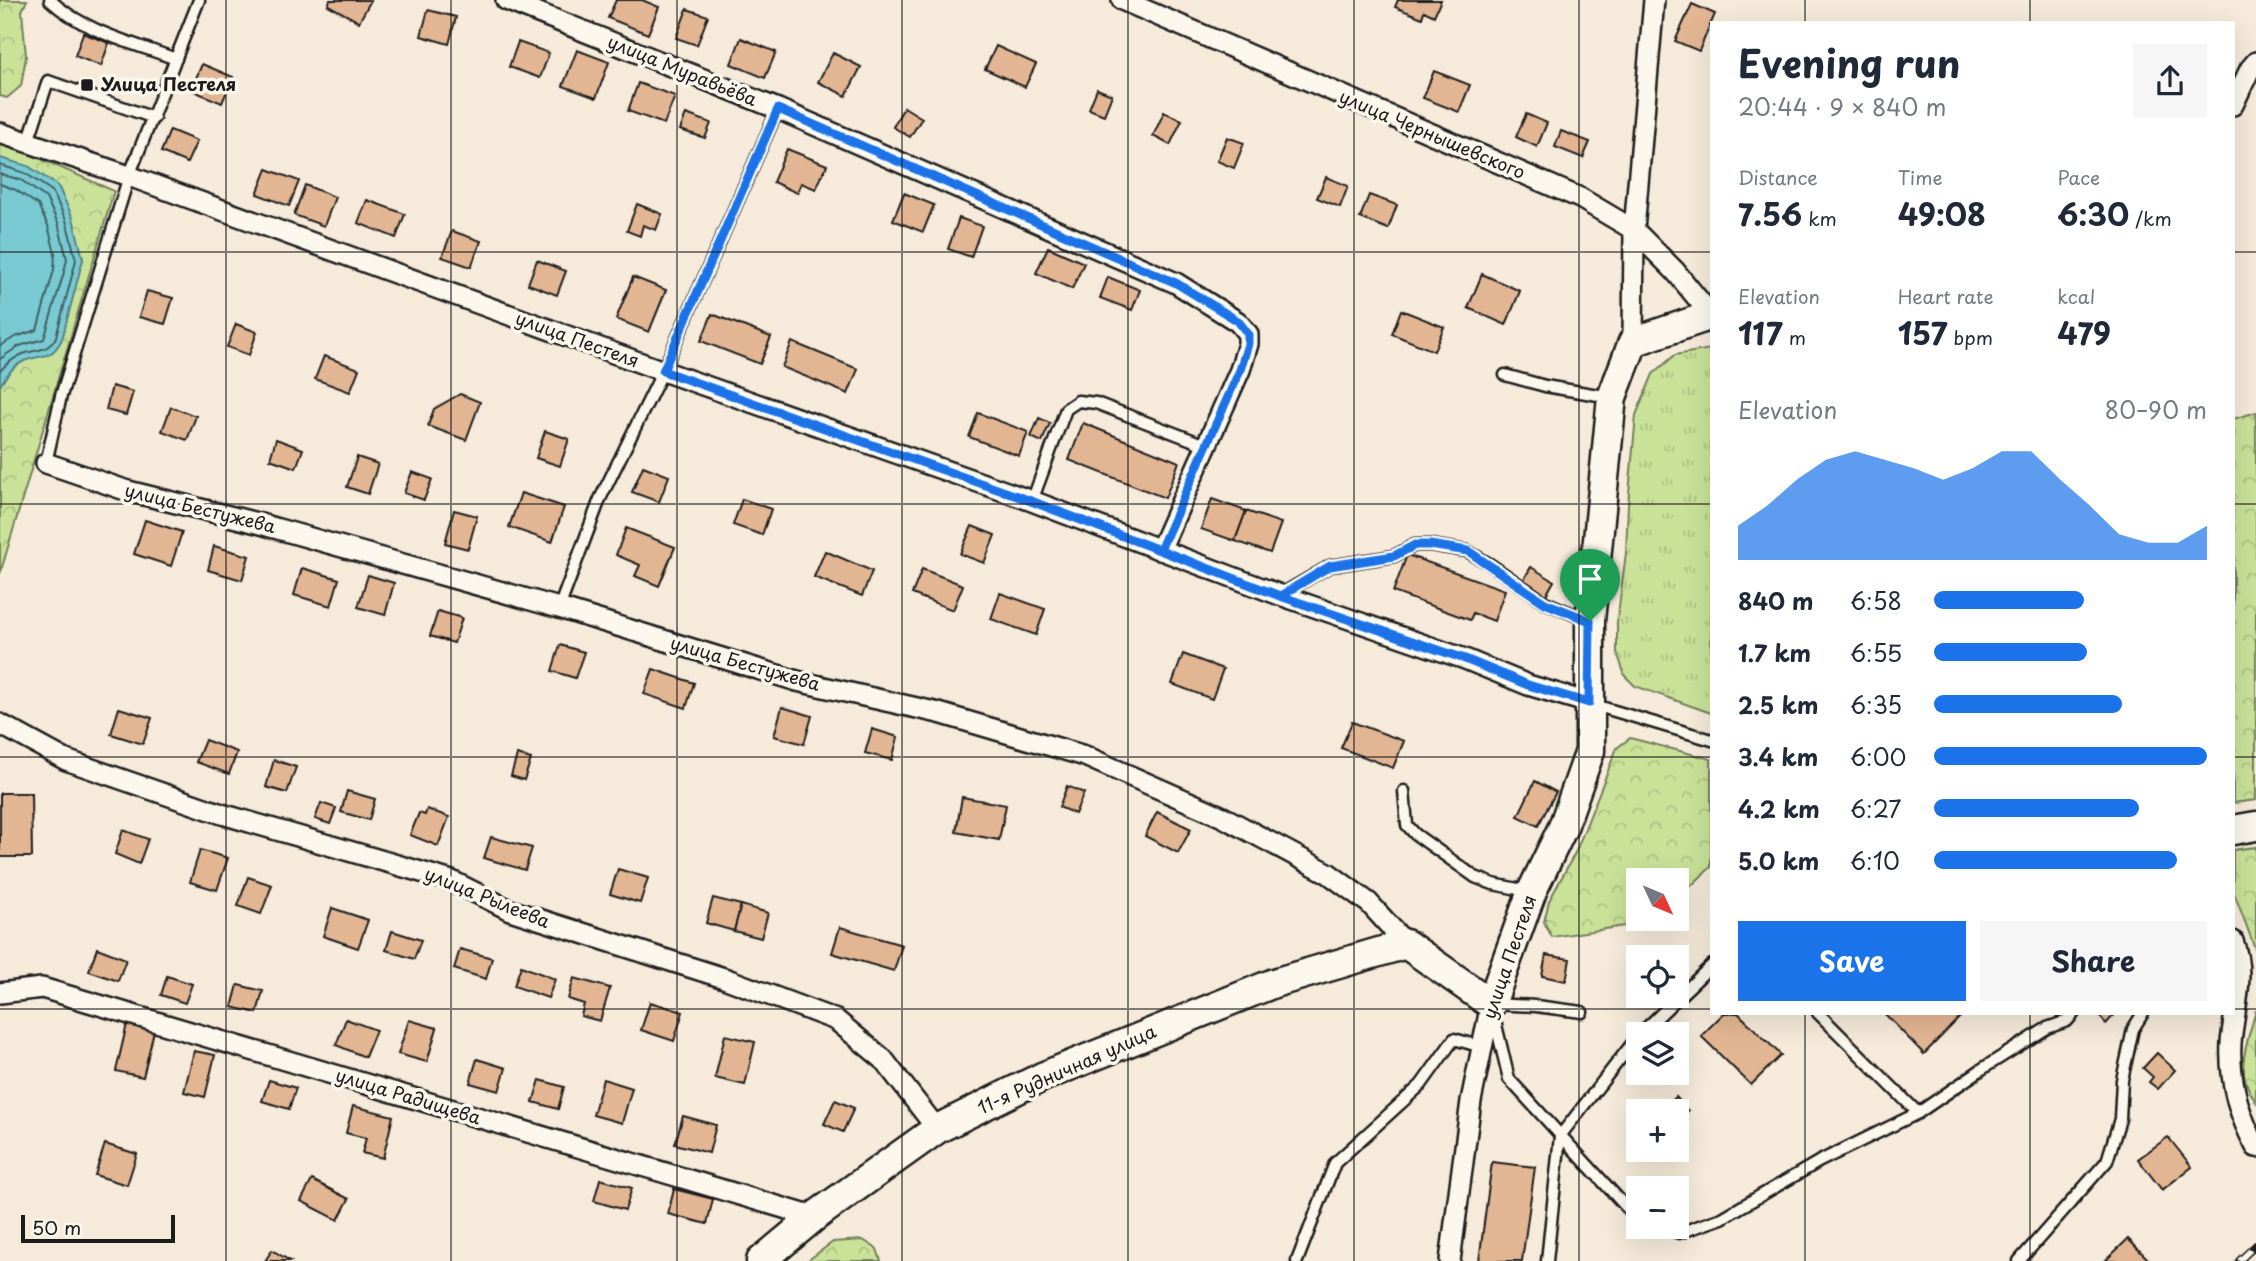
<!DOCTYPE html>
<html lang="en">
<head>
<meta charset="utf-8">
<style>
  body { margin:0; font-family:"Playpen Sans",sans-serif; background:#f6f6f7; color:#1f2937; height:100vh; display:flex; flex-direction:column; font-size:26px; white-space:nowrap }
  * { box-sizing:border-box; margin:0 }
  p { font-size:23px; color:#747a83 }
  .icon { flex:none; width:38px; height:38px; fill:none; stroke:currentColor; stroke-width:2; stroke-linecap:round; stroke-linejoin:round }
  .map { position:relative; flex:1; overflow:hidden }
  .panel { position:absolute; left:1710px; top:21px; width:525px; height:994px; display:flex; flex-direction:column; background:#fff; border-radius:0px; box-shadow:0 7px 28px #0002 }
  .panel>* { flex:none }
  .needle { width:46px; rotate:134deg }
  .fabs { position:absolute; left:1626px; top:868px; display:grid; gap:14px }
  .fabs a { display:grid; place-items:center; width:63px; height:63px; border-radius:0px; background:#fff; box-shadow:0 7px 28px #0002; font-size:35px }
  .scale { position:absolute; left:21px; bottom:18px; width:154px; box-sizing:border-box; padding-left:7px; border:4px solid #1c1c1c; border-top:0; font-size:19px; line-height:24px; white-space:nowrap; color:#1c1c1c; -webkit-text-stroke:5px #fbf7ec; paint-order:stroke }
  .pin { position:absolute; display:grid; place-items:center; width:60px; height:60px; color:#fff; margin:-72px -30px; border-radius:50% 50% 50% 0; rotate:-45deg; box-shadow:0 0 7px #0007 }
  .pin .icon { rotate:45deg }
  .round { display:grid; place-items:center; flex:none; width:74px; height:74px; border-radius:0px; background:#f6f6f7 }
  .head { display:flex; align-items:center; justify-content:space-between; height:119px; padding:0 28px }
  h1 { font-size:38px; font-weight:700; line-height:52px }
  .stats { display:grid; grid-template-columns:repeat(3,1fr); gap:10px; height:119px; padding:7px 28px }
  .stats div { display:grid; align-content:center }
  .stats b { font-size:30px; font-weight:700 }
  .stats small { font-size:19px; font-weight:400 }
  .stats p { font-size:19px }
  .chart { height:196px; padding:14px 28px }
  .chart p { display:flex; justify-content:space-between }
  .chart svg { width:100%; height:126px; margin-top:7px; fill:#1a73e8; opacity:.7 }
  .primary-button { display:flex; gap:14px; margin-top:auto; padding:14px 28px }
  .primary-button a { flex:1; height:80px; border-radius:0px; background:#1a73e8; color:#fff; font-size:28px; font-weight:700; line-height:80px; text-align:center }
  .primary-button a+a { background:#f6f6f7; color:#1f2937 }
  ul { padding:0 28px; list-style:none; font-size:23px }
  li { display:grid; grid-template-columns:112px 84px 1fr; align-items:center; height:52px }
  li i { height:18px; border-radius:9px; background:#1a73e8 }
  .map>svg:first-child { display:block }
</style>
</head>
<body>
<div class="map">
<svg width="2256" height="1261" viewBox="0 0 2256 1261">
  <defs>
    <pattern id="grass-tufts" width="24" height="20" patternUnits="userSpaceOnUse" patternTransform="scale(1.75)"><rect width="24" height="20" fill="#c9e298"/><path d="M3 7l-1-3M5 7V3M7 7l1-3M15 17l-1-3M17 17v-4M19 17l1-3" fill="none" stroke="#acc182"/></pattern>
    <pattern id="forest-crowns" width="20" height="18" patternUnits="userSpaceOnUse" patternTransform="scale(1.75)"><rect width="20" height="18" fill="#c9e298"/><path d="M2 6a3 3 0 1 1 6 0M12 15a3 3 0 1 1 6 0" fill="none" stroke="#acc182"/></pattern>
  </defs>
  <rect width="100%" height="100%" fill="#f6eada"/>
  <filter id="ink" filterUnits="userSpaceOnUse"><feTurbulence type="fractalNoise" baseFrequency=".0143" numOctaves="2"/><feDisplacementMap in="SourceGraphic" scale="14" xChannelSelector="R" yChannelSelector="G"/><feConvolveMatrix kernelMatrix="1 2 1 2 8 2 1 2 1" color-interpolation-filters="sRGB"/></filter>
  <g filter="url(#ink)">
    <polygon fill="url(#grass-tufts)" stroke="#727f5a" stroke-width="2" points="1711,349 1712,349 1711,713 1635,686 1625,676 1617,652 1617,622 1626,553 1628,505 1636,415 1653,374 1675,355"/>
    <g fill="url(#forest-crowns)" stroke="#727f5a" stroke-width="2">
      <polygon points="0,0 27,0 22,11 26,56 21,86 7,98 0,96"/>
      <polygon points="0,141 114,191 0,574"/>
      <polygon points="2256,412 2256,800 2233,803 2233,419"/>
      <polygon points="1630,738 1711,759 1711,867 1677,899 1676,880 1638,880 1638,919 1656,919 1651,922 1552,937 1544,922 1549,901 1576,851 1617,748"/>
      <polygon points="2256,847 2256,951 2233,890 2233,850"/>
      <path d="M2256 1010V1102C2233 1069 2247 1046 2256 1010Z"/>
      <polygon points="863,1240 877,1249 881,1261 807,1261 833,1242"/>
    </g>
    <path fill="#78c9d1" stroke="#538489" stroke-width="2" d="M0 158 28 166 58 186 73 218 83 259 62 339C51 361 43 353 24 361 13 366 6 375 0 386Z"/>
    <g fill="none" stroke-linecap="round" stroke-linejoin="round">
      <g stroke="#416164" stroke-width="2">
        <path d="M0 165 25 173 52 191 66 220 76 260 56 337C48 352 37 349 23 354 15 357 5 365 0 371"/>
        <polyline points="0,174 21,180 46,198 58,223 67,259 64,272 44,339 19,346 0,359"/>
        <polyline points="0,184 16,190 38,205 48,226 55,253 54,270 37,330 15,337 0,346"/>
      </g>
    </g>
    <g fill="#e3b693" stroke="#1c1c1c" stroke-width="2">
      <polygon points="330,0 371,0 359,22 328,5"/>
      <polygon points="616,0 642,0 659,7 648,34 608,18"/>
      <polygon points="1398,0 1441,0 1434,16 1424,11 1422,18 1395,7"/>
      <polygon points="1692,4 1715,14 1699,51 1675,41"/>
      <polygon points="687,9 708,16 697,45 676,38"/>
      <polygon points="428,10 456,17 449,44 421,36"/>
      <polygon points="83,33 109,43 101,66 75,56"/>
      <polygon points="741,38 776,52 765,78 731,64"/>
      <polygon points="518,42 549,53 540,78 509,67"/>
      <polygon points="996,46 1036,64 1025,87 985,69"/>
      <polygon points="577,50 609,62 596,98 563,86"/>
      <polygon points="833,53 861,67 846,96 818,82"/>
      <polygon points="202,64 233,77 222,103 191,90"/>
      <polygon points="1434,71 1470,85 1459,112 1423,98"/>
      <polygon points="638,83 675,96 664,124 628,111"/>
      <polygon points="1097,89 1112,95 1104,115 1089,109"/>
      <polygon points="904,107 922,118 910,137 893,127"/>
      <polygon points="1164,112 1182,120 1170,145 1153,136"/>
      <polygon points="686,114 711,123 705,138 680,130"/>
      <polygon points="1526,114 1547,123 1537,147 1516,137"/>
      <polygon points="170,130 197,141 187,163 161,152"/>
      <polygon points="1561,131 1590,142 1583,158 1555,147"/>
      <polygon points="1227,137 1244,143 1234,168 1217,161"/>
      <polygon points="787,149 827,165 816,189 801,183 797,193 773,182"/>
      <polygon points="267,169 299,181 289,206 257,194"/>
      <polygon points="1326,177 1348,186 1340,207 1317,198"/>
      <polygon points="305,185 335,197 324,226 294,215"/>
      <polygon points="904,193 934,205 923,232 893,220"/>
      <polygon points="1369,195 1397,205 1388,229 1360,218"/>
      <polygon points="367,200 405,214 396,238 358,223"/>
      <polygon points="637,204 662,214 656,230 643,225 640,236 627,231"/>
      <polygon points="959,218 982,226 971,257 948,249"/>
      <polygon points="452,231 481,241 471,267 442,257"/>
      <polygon points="1048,247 1084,263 1072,289 1036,273"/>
      <polygon points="537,260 566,271 557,295 528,284"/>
      <polygon points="1482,274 1520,291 1506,325 1468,308"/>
      <polygon points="633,277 666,290 649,332 616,319"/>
      <polygon points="1108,277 1140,290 1132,310 1100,298"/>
      <polygon points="147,291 173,298 165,324 139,317"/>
      <polygon points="1401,310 1444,327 1434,351 1392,334"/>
      <polygon points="712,314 771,337 760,364 701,341"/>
      <polygon points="236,324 257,332 249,355 227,347"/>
      <polygon points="792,342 858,369 848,394 782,367"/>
      <polygon points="324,356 359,369 350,392 315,379"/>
      <polygon points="112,386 133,392 126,415 106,410"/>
      <polygon points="460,394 480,402 466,440 428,426 434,409"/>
      <polygon points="171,407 196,416 187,440 162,431"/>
      <polygon points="978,413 1028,432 1019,456 969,437"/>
      <polygon points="1039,418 1050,423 1042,442 1031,437"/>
      <polygon points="1083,423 1179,462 1165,498 1069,460"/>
      <polygon points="545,431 569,439 560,466 536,458"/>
      <polygon points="276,439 303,449 296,468 270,459"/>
      <polygon points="357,457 378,464 368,494 347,487"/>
      <polygon points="643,466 669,476 659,502 632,492"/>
      <polygon points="412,472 432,479 424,500 404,493"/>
      <polygon points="521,493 564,507 552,542 509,527"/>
      <polygon points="742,499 771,509 762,535 733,525"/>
      <polygon points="1212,499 1246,511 1235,541 1201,529"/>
      <polygon points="454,510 477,516 468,549 445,543"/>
      <polygon points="1246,511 1281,523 1270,553 1235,541"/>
      <polygon points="145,520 182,532 171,566 134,554"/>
      <polygon points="972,526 995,535 984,563 960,554"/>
      <polygon points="626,528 675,547 659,586 635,576 640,565 616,555"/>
      <polygon points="214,546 249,556 242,580 208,570"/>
      <polygon points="825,551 872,571 862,596 814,577"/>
      <polygon points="1407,555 1505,590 1494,621 1473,613 1470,620 1393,592"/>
      <polygon points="1531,567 1554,581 1546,595 1523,581"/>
      <polygon points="302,568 339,579 331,606 294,595"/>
      <polygon points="922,569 963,585 953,610 912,594"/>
      <polygon points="368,575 394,583 385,615 358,607"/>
      <polygon points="1000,593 1045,609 1036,635 991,619"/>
      <polygon points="438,611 462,618 454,643 430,636"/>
      <polygon points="560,645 584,652 575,678 552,671"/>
      <polygon points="1183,654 1223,669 1212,699 1172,684"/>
      <polygon points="653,669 694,683 686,708 644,694"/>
      <polygon points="782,707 812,716 804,744 774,736"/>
      <polygon points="119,708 152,718 143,744 111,734"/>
      <polygon points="1352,722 1404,741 1393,768 1341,748"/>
      <polygon points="872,729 898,737 892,760 865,753"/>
      <polygon points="205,740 237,752 229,774 196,762"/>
      <polygon points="517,755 531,759 524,780 511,776"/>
      <polygon points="274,760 296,767 287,793 266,787"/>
      <polygon points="1535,781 1556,792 1538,826 1518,816"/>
      <polygon points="1067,786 1084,793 1075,814 1059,807"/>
      <polygon points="347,791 375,799 369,820 341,812"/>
      <polygon points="0,793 31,793 32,857 0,857"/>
      <polygon points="962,797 1006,805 999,840 956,832"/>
      <polygon points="321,803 336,808 330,824 315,819"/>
      <polygon points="427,809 449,817 438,846 410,835 419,813 425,815"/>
      <polygon points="1157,812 1191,829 1178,853 1145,836"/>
      <polygon points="123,830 148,839 139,864 115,854"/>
      <polygon points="491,837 532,848 525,870 484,858"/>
      <polygon points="200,850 228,858 217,890 190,882"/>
      <polygon points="618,869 648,878 640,903 610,894"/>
      <polygon points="248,877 272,885 261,914 238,906"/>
      <polygon points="713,898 741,905 734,931 706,923"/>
      <polygon points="741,905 768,913 761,938 734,931"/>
      <polygon points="332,908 368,920 358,948 323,936"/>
      <polygon points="840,927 902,945 894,971 832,953"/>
      <polygon points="392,931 421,940 414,959 386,950"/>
      <polygon points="97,948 126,959 118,981 89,971"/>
      <polygon points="460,949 492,958 486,979 454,969"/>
      <polygon points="1546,955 1570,959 1566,981 1542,976"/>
      <polygon points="521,966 555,979 548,998 514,986"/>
      <polygon points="167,976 192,984 185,1003 161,995"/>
      <polygon points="574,978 610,988 600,1021 581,1016 584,1004 568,999"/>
      <polygon points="238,985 263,991 257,1013 232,1007"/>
      <polygon points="650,1002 683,1012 674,1041 641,1030"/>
      <polygon points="1724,1013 1738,1013 1781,1055 1751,1085 1701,1036"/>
      <polygon points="1884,1013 1964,1013 1924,1054"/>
      <polygon points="2097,1013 2116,1013 2106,1024"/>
      <polygon points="346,1019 376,1030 365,1057 336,1045"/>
      <polygon points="409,1020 437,1028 427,1062 398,1054"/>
      <polygon points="127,1024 154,1031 143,1077 116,1071"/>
      <polygon points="725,1035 755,1042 745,1085 715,1078"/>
      <polygon points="194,1051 215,1055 205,1097 184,1092"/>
      <polygon points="2157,1053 2175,1070 2158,1089 2149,1082 2153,1077 2143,1068"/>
      <polygon points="477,1059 506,1068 499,1091 470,1083"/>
      <polygon points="603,1079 632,1088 622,1123 593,1115"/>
      <polygon points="269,1080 296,1088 289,1109 262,1101"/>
      <polygon points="540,1080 564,1087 558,1109 533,1102"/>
      <polygon points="1676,1097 1688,1111 1676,1122 1676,1111 1661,1111"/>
      <polygon points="835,1100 854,1108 843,1132 824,1124"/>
      <polygon points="353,1106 393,1116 383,1158 362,1153 366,1138 346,1133"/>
      <polygon points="683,1116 716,1125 709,1153 675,1144"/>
      <polygon points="2168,1137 2192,1167 2162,1190 2138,1159"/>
      <polygon points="105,1144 137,1154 127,1185 95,1175"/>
      <polygon points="1492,1162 1535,1167 1522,1261 1479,1261"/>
      <polygon points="600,1179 632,1188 625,1210 594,1201"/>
      <polygon points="312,1180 349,1199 338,1220 301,1201"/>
      <polygon points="674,1189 713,1199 707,1224 668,1214"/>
      <polygon points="2128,1239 2150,1261 2105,1261"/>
      <polygon points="272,1250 290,1261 265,1261"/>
    </g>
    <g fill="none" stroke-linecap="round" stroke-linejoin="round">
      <defs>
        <g id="service">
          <path d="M50 0C84 32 133 43 176 59"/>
          <polyline points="28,142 48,81 154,118"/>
          <polyline points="1505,375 1545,386 1610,397"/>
          <polyline points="46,463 61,396 129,176 199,0"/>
          <polyline points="1032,501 1066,409 1078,401 1096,403 1205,445"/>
          <polyline points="1280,595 1330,566 1394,556 1415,545 1430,545 1467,551 1488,563 1545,602 1587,620"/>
          <polyline points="559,608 600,499 663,371 778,109"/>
          <polyline points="1591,704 1712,740"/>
          <polyline points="1404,791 1407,825 1415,834 1475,877 1493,884 1528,891"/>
          <polyline points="1582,1012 1536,1006 1491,1004 1509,1079 1627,1208 1638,1215"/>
          <polyline points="1818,1013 1918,1113"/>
          <polyline points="1640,1034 1712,965"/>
          <polyline points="1662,1227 1679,1233 1722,1218 1820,1161 1918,1113 1982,1069 2047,1028 2067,1021 2074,1013"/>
          <polyline points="1297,1261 1335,1163 1421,1085 1454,1039 1475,1045 1483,1044"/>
          <polyline points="1547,1261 1560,1136 1638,1036"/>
          <polyline points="2019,1261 2107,1161 2120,1119 2122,1080 2133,1029 2143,1013"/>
        </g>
        <g id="minor">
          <polyline points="506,0 778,109 1176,283 1238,322 1248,334 1248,344 1240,370 1160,550"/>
          <polyline points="1122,0 1580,198 1634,230 1675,271 1711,315"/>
          <polyline points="2233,105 2250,69 2256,62"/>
          <polyline points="0,133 129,176 663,371 1032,501 1280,595 1465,659 1528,685 1589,703"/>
          <polyline points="1633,342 1634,230 1654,0"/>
          <polyline points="46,463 128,491 257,523 559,608 797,681 939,713 1085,756 1223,817 1328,873 1369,903 1406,944"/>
          <polyline points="0,724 66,760 222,814 452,881 510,910 724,978 836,1020 883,1059 937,1129"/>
          <path d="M2233 941C2246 975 2234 1008 2231 1043 2229 1080 2238 1114 2256 1147"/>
          <polyline points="0,993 42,988 814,1217"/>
          <polyline points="1450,1261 1471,1101 1491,1004"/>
        </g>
        <g id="secondary">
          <polyline points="2233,830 2256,826"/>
          <polyline points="761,1261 814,1217 937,1129 1042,1077 1274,983 1406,944 1491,1004 1532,891 1563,827 1590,751 1590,621 1612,397 1633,342 1712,315"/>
        </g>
      </defs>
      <use href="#service" stroke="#1c1c1c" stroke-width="15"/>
      <use href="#minor" stroke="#1c1c1c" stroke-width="24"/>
      <use href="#secondary" stroke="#1c1c1c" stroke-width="33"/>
      <use href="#service" stroke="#fbf7ec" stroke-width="10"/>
      <use href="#minor" stroke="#fbf7ec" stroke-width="19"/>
      <use href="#secondary" stroke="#fbf7ec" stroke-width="28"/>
      <defs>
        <polyline id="rail" points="2239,1261 2256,1245"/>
      </defs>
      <use href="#rail" stroke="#1c1c1c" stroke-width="8"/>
      <use href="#rail" stroke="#fbf7ec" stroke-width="5" stroke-dasharray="16" stroke-linecap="butt"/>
    </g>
  </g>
  <g fill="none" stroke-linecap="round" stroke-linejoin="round" filter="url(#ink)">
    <defs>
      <polyline id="route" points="1590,621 1545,603 1468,551 1430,545 1415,545 1394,556 1330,566 1280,596 1031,501 663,371 778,109 1176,283 1238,321 1248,334 1248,344 1240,370 1160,550 1280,596 1465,659 1528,685 1589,703 1590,621"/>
    </defs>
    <use href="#route" stroke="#fff" stroke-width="14"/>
    <use href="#route" stroke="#1a73e8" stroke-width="9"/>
  </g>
  <path fill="none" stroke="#1c1c1c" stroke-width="2" stroke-opacity="0.55" d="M226 0V1261M451 0V1261M677 0V1261M902 0V1261M1128 0V1261M1354 0V1261M1579 0V1261M1805 0V23M2030 0V23M0 252H1712M2233 252H2256M0 504H1712M2233 504H2256M0 757H1712M2233 757H2256M0 1009H1712M2233 1009H2256M1805 1013V1261M2030 1013V1261"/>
  <rect fill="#1c1c1c" stroke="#fbf7ec" stroke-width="2.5" x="80" y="78" width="14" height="14" rx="3.5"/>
  <g text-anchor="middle" stroke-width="7" stroke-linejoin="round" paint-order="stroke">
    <g font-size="18" fill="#1c1c1c" stroke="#fbf7ec">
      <text transform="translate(682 71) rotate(22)" y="6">улица Муравьёва</text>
      <text transform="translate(1432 135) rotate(23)" y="6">улица Чернышевского</text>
      <text transform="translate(577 340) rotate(20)" y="6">улица Пестеля</text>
      <text transform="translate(200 509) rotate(14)" y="6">улица Бестужева</text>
      <text transform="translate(745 664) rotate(16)" y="6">улица Бестужева</text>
      <text transform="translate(487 898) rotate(22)" y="6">улица Рылеева</text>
      <text transform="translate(1510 957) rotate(-71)" y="6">улица Пестеля</text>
      <text transform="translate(1067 1070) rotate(-24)" y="6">11-я Рудничная улица</text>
      <text transform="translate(408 1097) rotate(17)" y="6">улица Радищева</text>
    </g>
    <g font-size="18" font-weight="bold" fill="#1c1c1c" stroke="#fbf7ec" text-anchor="start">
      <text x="101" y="91">Улица Пестеля</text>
    </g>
  </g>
</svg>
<div class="fabs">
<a><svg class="needle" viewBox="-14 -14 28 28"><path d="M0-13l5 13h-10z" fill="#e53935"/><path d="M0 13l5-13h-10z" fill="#747a83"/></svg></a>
<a><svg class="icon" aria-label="locate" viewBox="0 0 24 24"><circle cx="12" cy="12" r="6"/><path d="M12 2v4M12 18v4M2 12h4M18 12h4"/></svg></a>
<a><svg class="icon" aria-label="layers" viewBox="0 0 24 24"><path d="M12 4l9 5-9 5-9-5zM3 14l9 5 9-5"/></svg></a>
<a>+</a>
<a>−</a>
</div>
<div class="scale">50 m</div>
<div class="pin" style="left:1590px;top:621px;background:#1e9e55"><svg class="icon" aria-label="arrive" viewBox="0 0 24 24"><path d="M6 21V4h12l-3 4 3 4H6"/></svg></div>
<section class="panel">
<div class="head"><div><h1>Evening run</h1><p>20:44 · 9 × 840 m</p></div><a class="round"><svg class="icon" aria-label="share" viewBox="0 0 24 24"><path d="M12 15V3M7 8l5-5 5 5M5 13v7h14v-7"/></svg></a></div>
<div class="stats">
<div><p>Distance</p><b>7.56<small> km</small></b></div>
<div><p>Time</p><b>49:08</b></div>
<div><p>Pace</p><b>6:30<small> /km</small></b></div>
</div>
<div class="stats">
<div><p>Elevation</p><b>117<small> m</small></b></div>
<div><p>Heart rate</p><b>157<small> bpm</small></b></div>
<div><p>kcal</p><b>479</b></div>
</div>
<div class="chart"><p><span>Elevation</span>80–90 m</p>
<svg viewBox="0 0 160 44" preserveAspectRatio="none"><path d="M0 44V32L10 25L20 16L30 9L40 6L50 9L60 12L70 16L80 12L90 6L100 6L110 16L120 25L130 35L140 38L150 38L160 32V44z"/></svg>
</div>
<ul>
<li><b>840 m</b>6:58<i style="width:55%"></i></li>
<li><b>1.7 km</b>6:55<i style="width:56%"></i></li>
<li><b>2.5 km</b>6:35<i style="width:69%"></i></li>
<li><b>3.4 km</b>6:00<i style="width:100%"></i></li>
<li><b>4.2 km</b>6:27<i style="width:75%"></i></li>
<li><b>5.0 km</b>6:10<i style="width:89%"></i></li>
</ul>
<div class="primary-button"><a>Save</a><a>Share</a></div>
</section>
</div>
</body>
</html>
